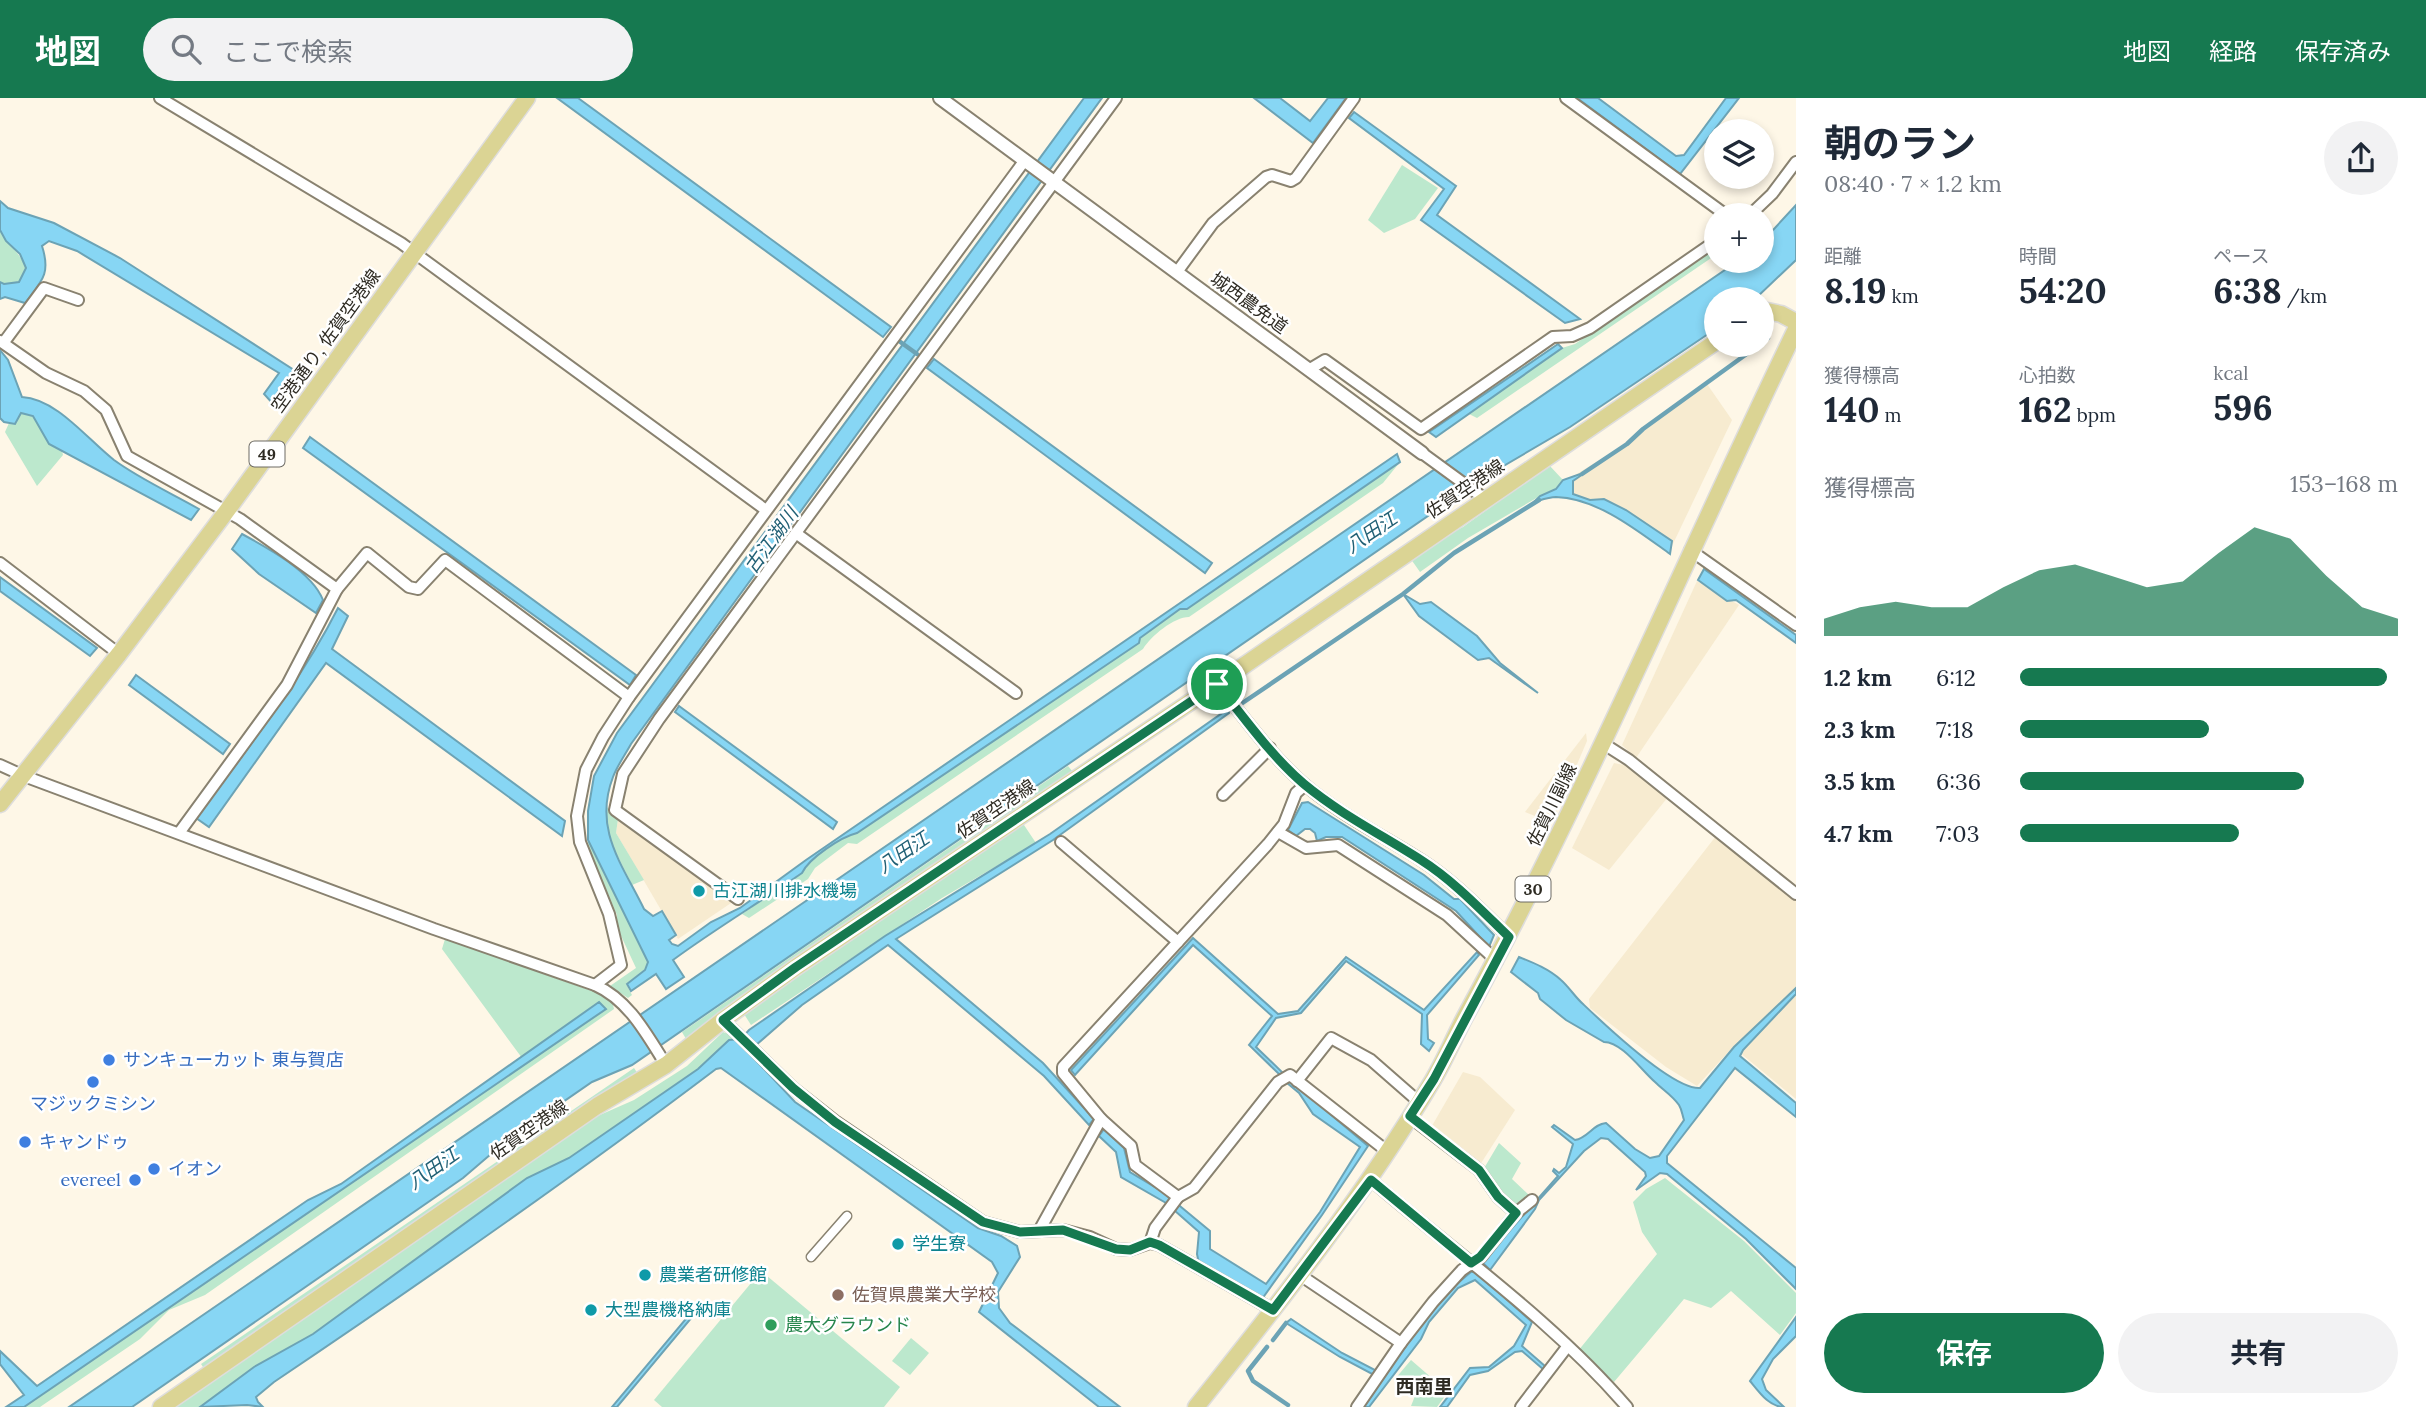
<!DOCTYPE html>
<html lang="ja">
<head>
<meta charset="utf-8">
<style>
  body { margin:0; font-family:Lora,"Noto Sans JP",serif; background:#f2f2f3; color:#1f2937; height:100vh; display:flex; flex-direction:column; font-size:26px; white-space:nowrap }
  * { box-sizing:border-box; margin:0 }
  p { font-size:23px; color:#747a83 }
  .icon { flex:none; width:38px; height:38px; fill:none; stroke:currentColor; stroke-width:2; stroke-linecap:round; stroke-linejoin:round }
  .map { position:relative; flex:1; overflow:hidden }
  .panel { display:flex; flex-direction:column; background:#fff; width:630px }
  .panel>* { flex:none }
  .fabs { position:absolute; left:1704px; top:21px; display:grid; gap:14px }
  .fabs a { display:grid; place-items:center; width:70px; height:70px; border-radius:50%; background:#fff; box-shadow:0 4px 10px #0003; font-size:35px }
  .pin { position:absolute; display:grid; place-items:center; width:60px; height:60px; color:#fff; margin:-30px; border:4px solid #fff; border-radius:50%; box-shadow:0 2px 7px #0007 }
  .round { display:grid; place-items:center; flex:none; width:74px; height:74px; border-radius:37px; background:#f2f2f3 }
  .summary { display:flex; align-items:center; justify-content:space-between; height:119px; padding:0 28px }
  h1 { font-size:38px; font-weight:700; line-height:52px }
  .stats { display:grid; grid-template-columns:repeat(3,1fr); gap:10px; height:119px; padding:7px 28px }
  .stats div { display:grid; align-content:center }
  .stats b { font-size:35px; font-weight:700 }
  .stats small { font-size:19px; font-weight:400 }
  .stats p { font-size:19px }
  .chart { height:196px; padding:14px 28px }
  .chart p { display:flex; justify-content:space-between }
  .chart svg { width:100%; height:126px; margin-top:7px; fill:#167950; opacity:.7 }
  .cta { display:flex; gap:14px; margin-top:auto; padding:14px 28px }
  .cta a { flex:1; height:80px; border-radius:42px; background:#167950; color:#fff; font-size:28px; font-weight:700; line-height:80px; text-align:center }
  .cta a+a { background:#f2f2f3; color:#1f2937 }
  ul { padding:0 28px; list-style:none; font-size:23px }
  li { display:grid; grid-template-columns:112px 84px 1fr; align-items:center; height:52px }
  li i { height:18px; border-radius:9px; background:#167950 }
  header { display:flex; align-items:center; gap:42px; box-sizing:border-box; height:98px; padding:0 35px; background:#167950; color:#fff }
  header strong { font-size:33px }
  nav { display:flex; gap:38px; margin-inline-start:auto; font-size:24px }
  .search { width:490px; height:63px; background:#f2f2f3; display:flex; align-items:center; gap:18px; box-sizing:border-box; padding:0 24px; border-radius:38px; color:#747a83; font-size:26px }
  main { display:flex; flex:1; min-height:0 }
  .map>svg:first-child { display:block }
</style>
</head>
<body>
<header>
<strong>地図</strong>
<div class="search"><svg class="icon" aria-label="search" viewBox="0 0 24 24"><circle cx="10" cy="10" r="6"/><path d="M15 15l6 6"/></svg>ここで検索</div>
<nav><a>地図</a><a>経路</a><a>保存済み</a></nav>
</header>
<main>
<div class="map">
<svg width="1796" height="1309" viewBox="0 0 1796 1309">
  <rect width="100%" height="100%" fill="#fef7e7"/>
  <g fill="#f7ebd0">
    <polygon points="1707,286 1732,322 1671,450 1615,412 1566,396 1562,385 1624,347"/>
    <polygon points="1697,483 1739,507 1636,660 1622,647"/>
    <polygon points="1586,635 1587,643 1552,725 1525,714"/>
    <polygon points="1614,665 1629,668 1668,699 1609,772 1572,750"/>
    <polygon points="618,721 734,803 678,841 616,735"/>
    <polygon points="1716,738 1796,802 1796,1001 1733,949 1697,988 1666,969 1590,910 1589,901"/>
    <polygon points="1463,974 1480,979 1515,1012 1478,1070 1429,1033"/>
  </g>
  <g fill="#bce8cd">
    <polygon points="1402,67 1438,90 1415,121 1384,135 1368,122"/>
    <path d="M0 132C8 146 20 155 26 170L19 184 4 186 0 184Z"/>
    <polygon points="1717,148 1717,156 1477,320 1469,316 1562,250 1575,246"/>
    <polygon points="21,315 33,318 49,346 62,353 63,357 37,388 5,334 9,325 15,326"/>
    <path d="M1400 364 1383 385 1189 519C1174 519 1151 538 1143 551L857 746 848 745 815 770 808 781 749 820 742 816 801 775C809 760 841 739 857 735L1139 545 1140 540 1180 511H1187Z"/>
    <polygon points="1549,367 1563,382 1556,391 1540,398 1468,440 1420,474 1408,457 1463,429"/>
    <polygon points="1068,668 1073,674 686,941 682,934"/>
    <polygon points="605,707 618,721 616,735 644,782 632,787 607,737"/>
    <polygon points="1022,724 1036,745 942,800 751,927 744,916"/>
    <polygon points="588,742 648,864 645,872 626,886 632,897 628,900 610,888 636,870 616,827 617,817 587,747"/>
    <polygon points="445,841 595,894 612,903 614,911 205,1197 169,1212 140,1241 40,1309 24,1309 605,911 599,904 522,960 442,851"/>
    <polygon points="723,934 741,941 729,942 698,971 569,1060 527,1080 313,1236 254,1269 200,1309 174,1309 593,1020 634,1002 687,968"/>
    <polygon points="634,970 638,976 205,1272 201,1266"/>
    <polygon points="1499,1045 1521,1065 1512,1081 1530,1098 1518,1110 1501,1097 1483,1072"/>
    <polygon points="1665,1080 1744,1143 1796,1195 1796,1215 1780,1237 1731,1193 1711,1210 1684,1201 1614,1284 1578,1253 1657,1156 1642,1134 1633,1104 1646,1091"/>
    <polygon points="761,1173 900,1289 884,1309 662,1309 654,1302"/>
    <polygon points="911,1240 929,1255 910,1277 892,1263"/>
    <polygon points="1411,1262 1448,1294 1437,1309 1411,1308 1415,1298 1395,1281"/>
  </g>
  <g fill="#87d6f4" stroke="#6ca3b5" stroke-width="2">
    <polygon points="557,0 578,0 891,229 883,239"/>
    <path d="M1084 0H1102L631 646C625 657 617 668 613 679 593 731 622 766 644 811L653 818 662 813 676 837 669 842 672 846 678 848 711 824 740 810 806 762 1397 356 1400 364 1187 511H1180L1140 540 1139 545 857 735C841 739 809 760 802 775 759 805 715 831 673 862L684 879 666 891 656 876 631 893 627 886 645 872 648 864 588 742V713L594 678 617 635Z"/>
    <polygon points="1254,0 1280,0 1310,23 1328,0 1346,0 1313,45"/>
    <polygon points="1577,0 1598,0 1676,58 1684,57 1726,0 1739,0 1680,76"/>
    <polygon points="1354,14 1456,88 1437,117 1580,221 1565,225 1421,122 1444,91 1349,20"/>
    <path d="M0 103 8 110 54 125 120 160 294 272 277 295 280 301 274 307 264 296 279 275 77 153 49 143 42 148C51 176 42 183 25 205L5 199 0 201V184L4 186 19 184 26 170 20 156 6 143 0 132Z"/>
    <polygon points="1796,107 1796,162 1755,201 1717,201 1717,230 1570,329 1483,380 632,967 592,984 505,1044 463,1080 132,1309 69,1309 1738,163 1762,163 1762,144"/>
    <polygon points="1558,246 1562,250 1436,339 1429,334"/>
    <path d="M0 252 8 262 22 299C57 301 87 341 114 362 140 381 171 395 199 411L191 422 49 346 33 318 21 315 15 326 4 324 0 320Z"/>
    <polygon points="934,261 1212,465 1205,475 927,270"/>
    <polygon points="310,339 636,577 630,587 303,350"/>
    <path d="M1586 374 1573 383V396L1590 402 1604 401 1626 412 1672 443 1670 456C1638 433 1597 400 1556 399 1549 399 1541 402 1534 404L1540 398 1556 391 1563 382Z"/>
    <path d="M242 436C268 450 312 474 323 502L316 515 259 476 232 451Z"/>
    <polygon points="1704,471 1796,537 1796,545 1736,502 1727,503 1698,482"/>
    <polygon points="0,479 97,550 90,558 0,493"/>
    <polygon points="1403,496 1420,506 1431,504 1477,538 1500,565 1538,595 1489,560 1478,562 1419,518"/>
    <path d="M338 510 348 518 332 551 565 723 562 738 326 565 209 729 196 720C246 652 300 585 338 510Z"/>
    <polygon points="136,577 230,646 223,656 129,587"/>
    <polygon points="679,608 837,724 833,731 675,614"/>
    <path d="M1228 611 1229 615 1053 742 896 841 1043 965 1094 1021 1089 1027 1044 978 888 847 802 907 748 954 795 1004 978 1130 1001 1138 1017 1148 1020 1159 998 1194 999 1210 1010 1225 1120 1309H1099L979 1214 998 1175 992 1164 721 970 716 971C572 1080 424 1183 274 1284L256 1299 258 1304 263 1309 247 1307 200 1309 254 1269 313 1236 527 1080 569 1060 698 971 729 942 741 941 749 932 885 838 1050 736Z"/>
    <polygon points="1308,704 1424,777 1454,801 1460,801 1494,837 1489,849 1456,813 1342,739 1326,739 1317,743 1315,735 1310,731 1305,731 1296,738 1288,732 1302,705"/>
    <polygon points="1193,840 1278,916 1298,913 1346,859 1424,912 1477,854 1479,857 1427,917 1428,941 1434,945 1429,953 1421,946 1422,916 1346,863 1301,915 1276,920 1256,949 1283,975 1280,977 1249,947 1272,918 1193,847 1075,977 1071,972"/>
    <path d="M1519 859C1534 865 1549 871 1561 882 1569 889 1575 899 1583 906 1604 926 1673 992 1700 990L1734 949 1796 890V896L1743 952 1740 958 1796 1005V1019L1735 970 1667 1058V1065L1796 1170V1191L1746 1141 1667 1076 1660 1075 1636 1092 1646 1078 1645 1074 1608 1041 1601 1040 1584 1053 1539 1102 1535 1111 1490 1172 1482 1164 1558 1078 1553 1073 1554 1071 1559 1075 1566 1069 1573 1046 1552 1029 1554 1027 1575 1042C1588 1040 1593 1026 1606 1025L1635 1051 1650 1060 1659 1058 1684 1022C1682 1016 1682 1012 1679 1007 1672 997 1663 992 1655 984 1642 973 1622 944 1604 944L1566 922 1540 901 1538 895 1511 874Z"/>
    <polygon points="599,904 606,911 24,1309 6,1309 24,1297 0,1266 0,1253 37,1288 308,1102 341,1086"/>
    <polygon points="1291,983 1368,1048 1322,1117 1262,1201 1199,1166 1197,1156 1199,1134 1166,1105 1121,1079 1116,1054 1099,1038 1104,1031 1124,1050 1130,1074 1163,1094 1210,1133 1210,1151 1266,1186 1320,1114 1360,1049 1313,1016 1299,995 1287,985"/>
    <path d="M1471 1174H1476L1532 1224 1522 1248 1546 1269 1544 1272 1522 1253 1515 1254 1488 1273 1470 1277 1447 1309H1440L1470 1270 1489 1269 1514 1248 1526 1227 1475 1182 1458 1190 1429 1224 1421 1241 1369 1309H1363C1396 1264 1426 1209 1471 1174Z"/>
    <polygon points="700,1204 703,1206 617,1309 612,1309"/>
    <path d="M1796 1219V1238L1773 1261 1762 1281 1766 1292 1784 1309C1769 1309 1759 1294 1750 1283Z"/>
    <polygon points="1291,1221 1342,1255 1377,1273 1374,1277 1340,1259 1286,1225"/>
  </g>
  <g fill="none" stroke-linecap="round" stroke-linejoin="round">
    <g stroke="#6ca3b5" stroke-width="4.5">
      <polyline points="899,243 917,256"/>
      <polyline points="1762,244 1768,240"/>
      <polyline points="1582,376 1627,346 1643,331 1759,247"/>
      <polyline points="1241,606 1403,496 1454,455 1539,402"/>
      <polyline points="1273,1242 1286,1225"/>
      <polyline points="1267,1249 1248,1273 1253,1283 1288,1307"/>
    </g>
    <defs>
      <polyline id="pedestrian" points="811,1159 847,1118"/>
      <g id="minor">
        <polyline points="160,0 401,145 766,412"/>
        <polyline points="1566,0 1726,117"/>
        <polyline points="1750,117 1772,96 1796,64"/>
        <polyline points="1177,174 1213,125 1266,79 1272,77 1291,83 1296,80 1354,0"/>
        <polyline points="0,243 46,275 84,293 106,312 127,358 240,421 337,491 287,587 179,735"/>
        <polyline points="4,244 44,190 78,202"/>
        <polyline points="1310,271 1325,262 1421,331 1553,239 1572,238 1590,230 1717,142"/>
        <polyline points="1422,355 1485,401"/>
        <polyline points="797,436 1016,595"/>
        <polyline points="1690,452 1796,527"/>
        <polyline points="0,465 119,556"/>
        <polyline points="337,491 367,455 409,489 418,491 445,462 629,599"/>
        <path d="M1217 586C1244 619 1271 658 1304 686 1339 716 1382 737 1421 762 1454 783 1481 812 1509 839"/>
        <polyline points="1604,646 1629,662 1796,796"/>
        <path d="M0 667 24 678 434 831 595 887C629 902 647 937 666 967"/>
        <polyline points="1223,697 1270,650"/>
        <polyline points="1278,734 1306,750 1338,747 1447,817 1497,863"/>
        <polyline points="1061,744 1178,844"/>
        <polyline points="738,801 615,712 623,676 659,621 1116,0"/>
        <polyline points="595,887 621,867 609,816 580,744 577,718 586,672 603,639 629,599 1025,62"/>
        <polyline points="723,922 793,990 835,1023 983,1124 1020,1134 1063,1132 1090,1139 1116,1151 1130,1152 1150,1145 1159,1147 1273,1212"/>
        <polyline points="1297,983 1331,940 1371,962 1419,1004"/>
        <polyline points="1101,1021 1131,1048 1135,1067 1178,1099 1194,1090 1278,984 1290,977 1388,1054"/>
        <path d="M1371 1082C1457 1156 1552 1222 1627 1309"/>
        <polyline points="1516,1115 1532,1102"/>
        <polyline points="1039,1133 1101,1021 1063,975 1063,969 1268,746 1284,726 1296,695 1305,687"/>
        <polyline points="1150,1145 1155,1130 1178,1099"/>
        <polyline points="1300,1177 1401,1245"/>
        <polyline points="1357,1309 1401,1245 1433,1204 1462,1172 1481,1159 1516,1115 1498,1099 1479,1072 1410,1019"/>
        <polyline points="1521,1309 1567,1249"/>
      </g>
      <polyline id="tertiary" points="940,0 1422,355"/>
      <g id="primary">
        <polyline points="1762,212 1781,216 1796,224"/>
        <polyline points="0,706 119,556 226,414 527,0"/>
        <polyline points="161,1309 597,1008 666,967 723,922 796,869 1217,586 1717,243"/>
        <path d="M1196 1309C1280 1204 1364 1098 1433 982 1446 960 1455 937 1467 915 1588 692 1686 459 1796 231"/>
      </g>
    </defs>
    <use href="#pedestrian" stroke="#898270" stroke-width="11"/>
    <use href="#minor" stroke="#898270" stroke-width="14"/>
    <use href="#tertiary" stroke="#898270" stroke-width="16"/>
    <use href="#primary" stroke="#dedddc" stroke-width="19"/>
    <use href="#pedestrian" stroke="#fff" stroke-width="8"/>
    <use href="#minor" stroke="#fff" stroke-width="10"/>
    <use href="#tertiary" stroke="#fff" stroke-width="12"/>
    <use href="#primary" stroke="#dbd494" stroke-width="16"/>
  </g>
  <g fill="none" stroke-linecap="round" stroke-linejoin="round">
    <defs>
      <path id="route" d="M1217 586C1244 619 1271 658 1304 686 1340 716 1382 737 1421 762 1454 783 1481 812 1509 839L1434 981 1410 1018 1479 1072 1498 1099 1516 1115 1480 1159 1471 1165 1371 1082 1273 1212 1159 1147 1150 1144 1130 1152 1116 1151 1063 1132 1020 1134 983 1124 835 1024 793 990 723 922 796 869Z"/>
    </defs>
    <use href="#route" stroke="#fff" stroke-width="14"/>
    <use href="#route" stroke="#167950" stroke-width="9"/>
  </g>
  <g fill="#0f9aa8" stroke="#fff" stroke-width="2.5">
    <circle cx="699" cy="793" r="7"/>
    <circle cx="898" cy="1146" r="7"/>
    <circle cx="645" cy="1177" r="7"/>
    <circle cx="591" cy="1212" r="7"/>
  </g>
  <g fill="#3f7fe0" stroke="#fff" stroke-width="2.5">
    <circle cx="109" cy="962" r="7"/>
    <circle cx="93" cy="984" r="7"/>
    <circle cx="25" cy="1044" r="7"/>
    <circle cx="154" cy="1071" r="7"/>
    <circle cx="135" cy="1082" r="7"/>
  </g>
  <circle fill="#8d6e63" stroke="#fff" stroke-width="2.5" cx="838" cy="1197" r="7"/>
  <circle fill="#2e9e5b" stroke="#fff" stroke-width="2.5" cx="771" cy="1227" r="7"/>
  <g text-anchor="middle" stroke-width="5" stroke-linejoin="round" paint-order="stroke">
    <g fill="#fff" stroke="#6d6b65" stroke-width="2">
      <rect x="249.5" y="343.5" width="35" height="25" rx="5"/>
      <rect x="1515.5" y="778.5" width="35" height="25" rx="5"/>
    </g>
    <g font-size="16" font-weight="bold" fill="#2e2b23">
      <text x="267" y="362">49</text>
      <text x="1533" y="797">30</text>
    </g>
    <g font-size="18" fill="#2e2b23" stroke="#fff">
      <text transform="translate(1249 205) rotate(36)" y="6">城西農免道</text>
      <text transform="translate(326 243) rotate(-54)" y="6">空港通り, 佐賀空港線</text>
      <text transform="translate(1465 391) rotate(-34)" y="6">佐賀空港線</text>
      <text transform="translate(1552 707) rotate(-64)" y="6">佐賀川副線</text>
      <text transform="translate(996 711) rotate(-34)" y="6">佐賀空港線</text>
      <text transform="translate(529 1032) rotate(-35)" y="6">佐賀空港線</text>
    </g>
    <g font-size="18" fill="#0d838f" stroke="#fff" text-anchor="start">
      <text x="713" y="799">古江湖川排水機場</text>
      <text x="912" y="1152">学生寮</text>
      <text x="659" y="1183">農業者研修館</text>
      <text x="605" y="1218">大型農機格納庫</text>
    </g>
    <g font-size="18" fill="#366cbe" stroke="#fff" text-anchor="start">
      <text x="123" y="968">サンキューカット 東与賀店</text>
      <text x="93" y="1012" text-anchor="middle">マジックミシン</text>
      <text x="39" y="1050">キャンドゥ</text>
      <text x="168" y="1077">イオン</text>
      <text x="121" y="1088" text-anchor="end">evereel</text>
    </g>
    <g font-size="18" fill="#785e54" stroke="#fff" text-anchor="start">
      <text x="852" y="1203">佐賀県農業大学校</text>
    </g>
    <g font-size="18" fill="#27864d" stroke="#fff" text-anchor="start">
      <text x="785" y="1233">農大グラウンド</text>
    </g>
    <g font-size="19" font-style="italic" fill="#216075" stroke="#fff">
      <text transform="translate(1371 434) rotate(-34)" y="7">八田江</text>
      <text transform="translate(771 442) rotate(-54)" y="7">古江湖川</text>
      <text transform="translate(903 754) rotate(-34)" y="7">八田江</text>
      <text transform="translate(433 1070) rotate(-35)" y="7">八田江</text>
    </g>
    <g font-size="19" font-weight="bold" fill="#2e2b23" stroke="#fff">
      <text x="1424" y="1295">西南里</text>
    </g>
  </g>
</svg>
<div class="fabs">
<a><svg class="icon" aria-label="layers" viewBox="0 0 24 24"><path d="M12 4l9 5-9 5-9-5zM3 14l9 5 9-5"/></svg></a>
<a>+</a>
<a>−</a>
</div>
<div class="pin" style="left:1217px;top:586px;background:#1e9e55"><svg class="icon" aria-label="arrive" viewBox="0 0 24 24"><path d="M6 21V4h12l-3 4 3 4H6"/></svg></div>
</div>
<section class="panel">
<div class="summary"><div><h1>朝のラン</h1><p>08:40 · 7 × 1.2 km</p></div><a class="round"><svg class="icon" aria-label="share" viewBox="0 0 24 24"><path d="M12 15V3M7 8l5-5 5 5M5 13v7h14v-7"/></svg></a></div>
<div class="stats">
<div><p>距離</p><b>8.19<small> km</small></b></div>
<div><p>時間</p><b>54:20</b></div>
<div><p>ペース</p><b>6:38<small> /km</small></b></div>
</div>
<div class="stats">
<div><p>獲得標高</p><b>140<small> m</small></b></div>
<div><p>心拍数</p><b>162<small> bpm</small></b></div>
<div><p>kcal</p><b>596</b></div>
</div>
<div class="chart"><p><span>獲得標高</span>153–168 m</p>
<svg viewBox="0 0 160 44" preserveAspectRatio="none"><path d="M0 44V38L10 34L20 32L30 34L40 34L50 27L60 21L70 19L80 23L90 27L100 25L110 15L120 6L130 10L140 23L150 34L160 38V44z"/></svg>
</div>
<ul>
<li><b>1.2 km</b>6:12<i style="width:97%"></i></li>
<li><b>2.3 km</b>7:18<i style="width:50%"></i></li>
<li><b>3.5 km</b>6:36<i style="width:75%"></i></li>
<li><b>4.7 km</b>7:03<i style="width:58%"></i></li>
</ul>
<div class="cta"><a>保存</a><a>共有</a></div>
</section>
</main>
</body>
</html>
